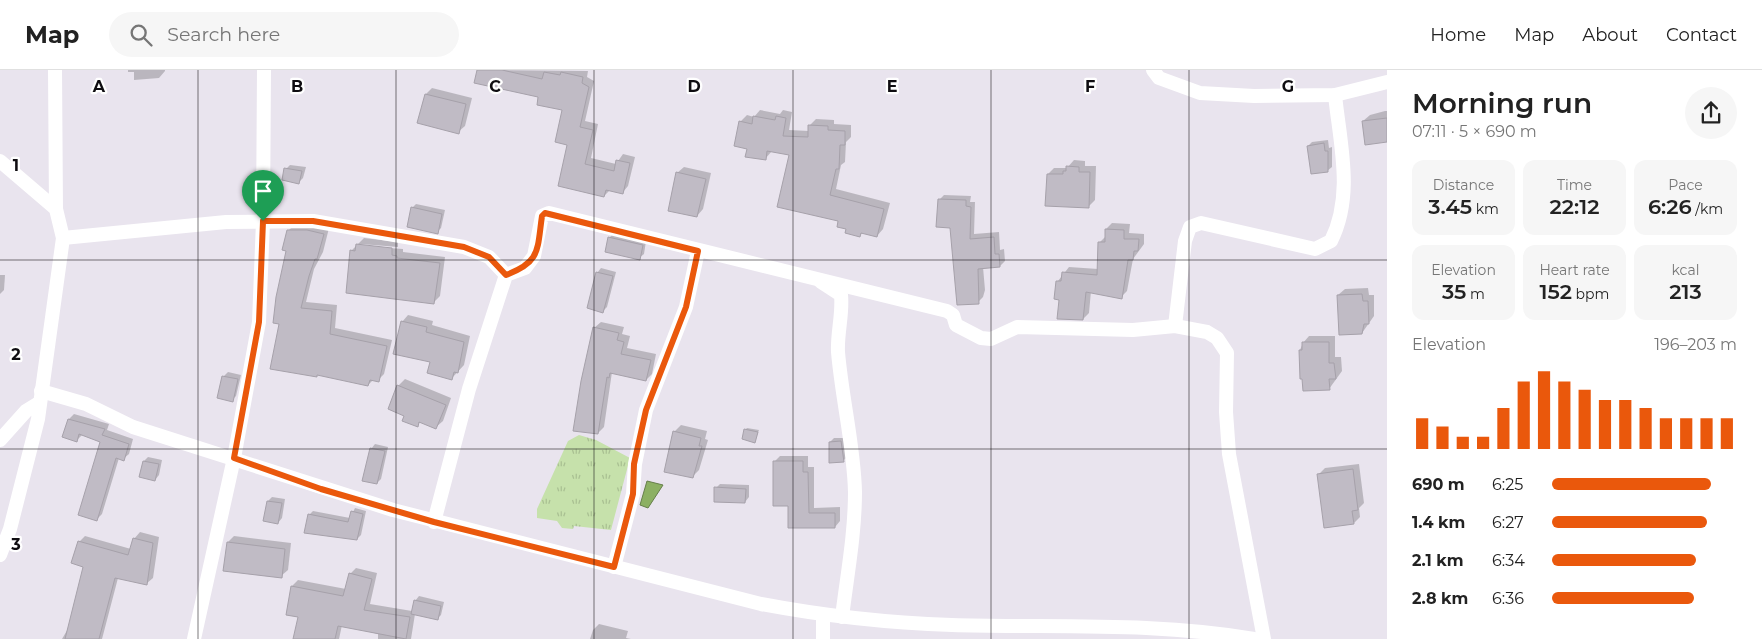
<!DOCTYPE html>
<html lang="en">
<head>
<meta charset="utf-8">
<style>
  body { margin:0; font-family:Montserrat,sans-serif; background:#f6f6f6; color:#222; height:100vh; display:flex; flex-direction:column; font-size:19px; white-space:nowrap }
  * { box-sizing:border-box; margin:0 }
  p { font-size:16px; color:#767676 }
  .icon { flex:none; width:28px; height:28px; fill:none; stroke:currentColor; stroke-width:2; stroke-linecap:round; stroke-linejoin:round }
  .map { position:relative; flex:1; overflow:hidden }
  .panel { display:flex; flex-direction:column; background:#fff; width:375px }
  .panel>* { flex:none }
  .pin { position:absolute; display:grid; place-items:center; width:42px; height:42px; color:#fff; margin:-51px -21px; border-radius:50% 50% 50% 0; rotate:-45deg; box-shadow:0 0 5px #0007 }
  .pin .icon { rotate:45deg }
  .round { display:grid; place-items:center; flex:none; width:52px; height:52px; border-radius:26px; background:#f6f6f6 }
  .overview { display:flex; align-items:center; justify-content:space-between; height:85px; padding:0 25px }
  h1 { font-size:28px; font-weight:600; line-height:38px }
  .metrics { display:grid; grid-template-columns:repeat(3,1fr); gap:8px; height:85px; padding:5px 25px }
  .metrics div { display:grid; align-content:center; border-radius:12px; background:#f6f6f6; text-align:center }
  .metrics b { font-size:21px; font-weight:600 }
  .metrics small { font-size:14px; font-weight:400 }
  .metrics p { font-size:14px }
  .chart { height:140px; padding:10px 25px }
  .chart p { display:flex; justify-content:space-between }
  .chart svg { width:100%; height:90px; margin-top:5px; stroke:#ea580c; stroke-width:6 }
  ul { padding:0 25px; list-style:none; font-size:16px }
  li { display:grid; grid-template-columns:80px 60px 1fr; align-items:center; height:38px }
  li i { height:12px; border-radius:6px; background:#ea580c }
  header { display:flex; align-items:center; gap:30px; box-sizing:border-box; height:70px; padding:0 25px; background:#fff; border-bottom:1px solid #e0e0e0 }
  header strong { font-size:24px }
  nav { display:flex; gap:28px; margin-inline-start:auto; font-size:18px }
  .search { width:350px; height:45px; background:#f6f6f6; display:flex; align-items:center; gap:12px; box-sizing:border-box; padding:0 18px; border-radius:28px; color:#767676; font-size:19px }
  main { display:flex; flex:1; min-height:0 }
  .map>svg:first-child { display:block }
</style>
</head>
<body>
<header>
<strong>Map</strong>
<div class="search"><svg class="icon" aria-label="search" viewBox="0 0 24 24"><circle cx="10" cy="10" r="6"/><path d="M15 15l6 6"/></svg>Search here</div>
<nav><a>Home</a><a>Map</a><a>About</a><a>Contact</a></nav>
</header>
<main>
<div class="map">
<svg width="1387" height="569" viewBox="0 0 1387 569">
  <defs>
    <pattern id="grass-tufts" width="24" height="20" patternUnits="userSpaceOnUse" patternTransform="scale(1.25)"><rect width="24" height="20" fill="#c6e1ab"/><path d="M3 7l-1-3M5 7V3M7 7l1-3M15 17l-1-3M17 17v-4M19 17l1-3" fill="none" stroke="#a9c092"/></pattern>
  </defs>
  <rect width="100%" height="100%" fill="#e9e4ee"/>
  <polygon fill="url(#grass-tufts)" points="579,365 596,370 630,388 611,460 574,456 573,459 562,458 557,451 537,448 537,439 568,371"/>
  <polygon fill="#8cb063" stroke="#667f4a" points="647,411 663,415 648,438 640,435"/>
  <g fill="#0003">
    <polygon points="128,0 165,0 165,1 159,8 134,10 134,2 128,2"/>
    <polygon points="479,0 588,1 587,7 594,11 585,51 598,54 591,88 616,94 623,84 635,87 628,116 623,122 610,120 604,126 569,74 563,39 540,26"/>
    <polygon points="432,18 472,28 465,56 458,62 419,52 426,24"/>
    <polygon points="760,40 780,44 783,40 792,42 789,60 809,61 809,56 816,49 834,50 834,54 851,55 851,67 846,72 845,92 841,95 836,119 890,133 883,159 877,166 863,162 860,165 847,158 791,84 772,81 765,89 748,78 740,52 747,45 754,47"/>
    <polygon points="1385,41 1387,41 1387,71 1363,51 1370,45"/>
    <polygon points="1328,70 1329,78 1332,77 1332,97 1327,101 1308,76 1312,72"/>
    <polygon points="1074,90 1085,91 1085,96 1096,96 1095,130 1088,137 1048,104 1054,98 1067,98"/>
    <polygon points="290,95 306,97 303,108 299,112 286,99"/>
    <polygon points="684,97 711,103 703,139 697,146 677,103"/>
    <polygon points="944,125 971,126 970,132 975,132 974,164 999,162 1000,180 1004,179 1005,191 1000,196 983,197 985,220 983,227 978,232 951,157 939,130"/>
    <polygon points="416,134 445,140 441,158 437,162 412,138"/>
    <polygon points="1112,153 1130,154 1129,163 1144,164 1144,174 1133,189 1127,221 1121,227 1091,221 1089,243 1083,249 1061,228 1058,211 1069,197 1098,199 1099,173 1106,166 1106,159"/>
    <polygon points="295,154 329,158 323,182 314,199 306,232 337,235 335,258 392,270 384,304 378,310 374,309 368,315 319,304 316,306 280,253 288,161"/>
    <polygon points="614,163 646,171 644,184 639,188 606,181 610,167"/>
    <polygon points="364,168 398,172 398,177 361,174 359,176 403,179 403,182 445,187 440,226 434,232 351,181"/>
    <polygon points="601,198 616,202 607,237 603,241 597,203"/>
    <polygon points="0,205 5,205 4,220 0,224"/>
    <polygon points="1368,218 1369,225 1374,225 1374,246 1362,263 1338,225 1345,219"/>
    <polygon points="408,245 433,251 432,255 470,266 464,295 452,308 402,252"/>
    <polygon points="601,252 624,257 622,264 630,266 627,278 656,284 652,304 646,310 612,302 604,357 598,363 594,258"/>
    <polygon points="1309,266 1335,266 1335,287 1341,287 1342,301 1329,319 1303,307 1300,280 1303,273"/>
    <polygon points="228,302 241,305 236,326 232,330 224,306"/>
    <polygon points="405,309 451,328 443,351 436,357 421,351 417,356 398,316"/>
    <polygon points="74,344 109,354 107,360 133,369 129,384 123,389 119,388 102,444 97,449 101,371 83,364 77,370 69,349"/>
    <polygon points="681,355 707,361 705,369 708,370 699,400 692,407 674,362"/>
    <polygon points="747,358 759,360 755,371 745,360"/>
    <polygon points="834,368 845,368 847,387 843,391 830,372"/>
    <polygon points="375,374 388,377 381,409 377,413 371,379"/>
    <polygon points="780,386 808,386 808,397 814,397 814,438 840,437 840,451 835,457 789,434 774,392"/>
    <polygon points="148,387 162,390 159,405 155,410 144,391"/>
    <polygon points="1359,394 1364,433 1359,438 1360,447 1354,453 1318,405 1325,398"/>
    <polygon points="720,414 749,415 749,427 745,432 716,418"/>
    <polygon points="272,427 285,429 282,448 278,453 268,431"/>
    <polygon points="355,438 366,441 361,465 357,469 309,445 313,441 350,448"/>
    <polygon points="140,462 159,467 153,508 146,514 118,508 102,569 62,569 69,557 85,496 79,472 85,466 131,479 134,469"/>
    <polygon points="234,466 291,473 288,500 281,506 228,472"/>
    <polygon points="356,498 377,503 370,534 412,541 415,531 419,526 444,532 441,545 437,549 415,544 411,569 378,569 378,564 342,555 339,569 294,569 299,546 292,516 298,510 346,519 350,504"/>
    <polygon points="599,554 628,561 626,568 631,569 590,569 593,560"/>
  </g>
  <g fill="#c0bbc5" stroke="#a6a1aa">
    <polygon points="477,0 502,0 542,9 544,2 560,5 561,2 583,7 582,13 589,17 580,57 593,60 585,94 614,101 616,90 630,93 623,124 606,120 604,127 558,116 567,75 555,72 562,40 537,35 538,27 474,13"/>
    <polygon points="425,24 466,34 459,64 417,53"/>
    <polygon points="753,46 775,50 776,46 786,48 783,66 808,67 808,55 828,56 828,60 845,61 845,75 840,75 839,99 836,99 830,125 884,139 877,167 861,163 860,167 845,163 846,159 837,157 838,151 777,137 789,85 767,81 766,90 745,87 747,79 734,76 739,51 752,54"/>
    <polygon points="1387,48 1387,72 1365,75 1362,51"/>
    <polygon points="1324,73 1325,81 1328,81 1328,102 1311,104 1307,76"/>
    <polygon points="1066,96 1079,97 1079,102 1090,102 1089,138 1045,136 1047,104 1063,104 1063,101 1066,101"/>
    <polygon points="284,98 302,101 299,114 282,110"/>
    <polygon points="676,102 706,109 697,147 668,141"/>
    <polygon points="938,129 966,130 966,136 971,137 970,169 994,167 995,184 999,184 1000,197 978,199 979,234 957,235 950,158 936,157"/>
    <polygon points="411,137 442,144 438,164 407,157"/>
    <polygon points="1105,159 1124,160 1124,169 1139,169 1138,181 1134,181 1133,190 1128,190 1122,229 1086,222 1083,250 1057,249 1059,230 1054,229 1056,211 1061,211 1062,202 1097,205 1098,172 1105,172"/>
    <polygon points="287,160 307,160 324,164 317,189 315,189 309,206 301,238 332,241 330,264 387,276 379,312 370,310 368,316 317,305 317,307 270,299 279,254 273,253 276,227 286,181 282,180"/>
    <polygon points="608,167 643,175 640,190 605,182"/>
    <polygon points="356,174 392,178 392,185 397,186 397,188 440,193 434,234 346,223 350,180 355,181"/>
    <polygon points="596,202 613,206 603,243 587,238"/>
    <polygon points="1362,224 1363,231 1368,231 1369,254 1364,254 1362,264 1339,265 1337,225"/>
    <polygon points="401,251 427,257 426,262 464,272 458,303 454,302 452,310 427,303 430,292 393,284"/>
    <polygon points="593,257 619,263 617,270 624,272 621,284 651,290 646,311 610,303 609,308 607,307 598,364 573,361 581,311"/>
    <polygon points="1302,272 1329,272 1329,293 1334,293 1336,309 1329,309 1330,320 1303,321 1302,309 1300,309 1299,280 1302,280"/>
    <polygon points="222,306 238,309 233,332 217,328"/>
    <polygon points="397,315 446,335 436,359 419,352 418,357 402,351 404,346 388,339"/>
    <polygon points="68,349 105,359 102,365 129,374 124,391 116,388 97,451 78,445 100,372 79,364 77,372 62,367"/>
    <polygon points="744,359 758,362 755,373 742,369"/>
    <polygon points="673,361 701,368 699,376 702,376 693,408 664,402"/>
    <polygon points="841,371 844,392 829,393 829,372"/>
    <polygon points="370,378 385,381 377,414 362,411"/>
    <polygon points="143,391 159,394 155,411 139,407"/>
    <polygon points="773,391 803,391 803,402 808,402 809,443 835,443 835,458 788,458 788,436 773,436"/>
    <polygon points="1353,399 1358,440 1352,441 1354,454 1324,458 1317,404"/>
    <polygon points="714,417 746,419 745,433 714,432"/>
    <polygon points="267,431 282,433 278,454 263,451"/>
    <polygon points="351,441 363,444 357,470 304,463 308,444 348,452"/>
    <polygon points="133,468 153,473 147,515 115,508 99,569 65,569 83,497 71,493 78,471 128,485"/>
    <polygon points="227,472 285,479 282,508 223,501"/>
    <polygon points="349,503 372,509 364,540 410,547 406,569 338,556 335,569 293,569 298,547 286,545 291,516 343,526"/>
    <polygon points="414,530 441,536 438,550 411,544"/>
  </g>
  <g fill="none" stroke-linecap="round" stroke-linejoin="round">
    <g stroke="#fff" stroke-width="14">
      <polyline points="55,0 56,139"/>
      <polyline points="1153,0 1159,8 1200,23 1254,26 1335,25 1387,12"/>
      <polyline points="0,91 56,139 63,168 38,349 10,459 0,485"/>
      <polyline points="63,168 226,152 313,151 464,177 489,187 506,205"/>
      <path d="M821 212 841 225C843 244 837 263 838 282 842 329 854 376 855 422 855 464 847 506 842 547"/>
      <path d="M1175 256 1185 171 1190 157 1201 153 1315 179 1331 171C1354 125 1340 74 1335 25"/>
      <path d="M41 321 86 334 133 357 393 440 761 534C824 546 888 553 952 555 1053 558 1155 552 1254 569"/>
      <polyline points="0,370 26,341 39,333"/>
      <polyline points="434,452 469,319 506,205 525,198 534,186 542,146 549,143 947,241 953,245 956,255 981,268 991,269 1017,257 1133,260 1175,256 1207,262 1217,268 1227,283 1226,342 1229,384 1264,569"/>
      <polyline points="614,497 633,424 635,394 646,340 686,237 698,181"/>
      <polyline points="823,546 823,569"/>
      <polyline points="194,569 234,388 259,252 263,151 264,0"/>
    </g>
  </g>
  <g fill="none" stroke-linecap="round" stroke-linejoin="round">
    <defs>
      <path id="route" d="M545 143 698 181 686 237 646 340 634 394 633 424 614 497 434 452 321 419 234 388 259 252 263 151H313L464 177 489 187 506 205C541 192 537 180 542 146Z"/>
    </defs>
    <use href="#route" stroke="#fff" stroke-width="10"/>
    <use href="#route" stroke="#ea580c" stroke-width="6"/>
  </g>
  <path fill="none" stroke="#0f0d11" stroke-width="1" stroke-opacity="0.55" d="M198 0V569M396 0V569M594 0V569M793 0V569M991 0V569M1189 0V569M0 190H1387M0 379H1387"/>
  <g font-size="16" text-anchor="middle" font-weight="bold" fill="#0f0d11" stroke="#fff" stroke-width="4.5" stroke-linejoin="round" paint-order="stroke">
    <text x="99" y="22">A</text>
    <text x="297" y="22">B</text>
    <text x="495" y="22">C</text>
    <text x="694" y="22">D</text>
    <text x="892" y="22">E</text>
    <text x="1090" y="22">F</text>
    <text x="1288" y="22">G</text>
    <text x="16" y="101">1</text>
    <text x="16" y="290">2</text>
    <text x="16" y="480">3</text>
  </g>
</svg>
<div class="pin" style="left:263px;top:151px;background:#1e9e55"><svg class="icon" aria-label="arrive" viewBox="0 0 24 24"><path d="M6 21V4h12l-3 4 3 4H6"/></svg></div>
</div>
<section class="panel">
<div class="overview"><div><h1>Morning run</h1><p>07:11 · 5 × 690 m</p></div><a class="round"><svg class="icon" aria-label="share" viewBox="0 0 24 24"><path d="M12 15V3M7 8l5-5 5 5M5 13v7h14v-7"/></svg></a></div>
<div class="metrics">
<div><p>Distance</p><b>3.45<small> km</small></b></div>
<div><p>Time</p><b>22:12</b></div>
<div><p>Pace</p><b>6:26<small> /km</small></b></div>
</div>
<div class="metrics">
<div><p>Elevation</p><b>35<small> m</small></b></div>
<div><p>Heart rate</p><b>152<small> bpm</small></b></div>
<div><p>kcal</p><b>213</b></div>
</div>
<div class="chart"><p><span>Elevation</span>196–203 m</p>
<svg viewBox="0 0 160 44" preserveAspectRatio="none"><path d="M5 44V29M15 44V33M25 44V38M35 44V38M45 44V24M55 44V11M65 44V6M75 44V11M85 44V15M95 44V20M105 44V20M115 44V24M125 44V29M135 44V29M145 44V29M155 44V29"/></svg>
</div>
<ul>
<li><b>690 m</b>6:25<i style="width:86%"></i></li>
<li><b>1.4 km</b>6:27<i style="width:84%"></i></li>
<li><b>2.1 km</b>6:34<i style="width:78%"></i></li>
<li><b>2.8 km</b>6:36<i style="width:77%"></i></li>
</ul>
</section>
</main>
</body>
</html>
